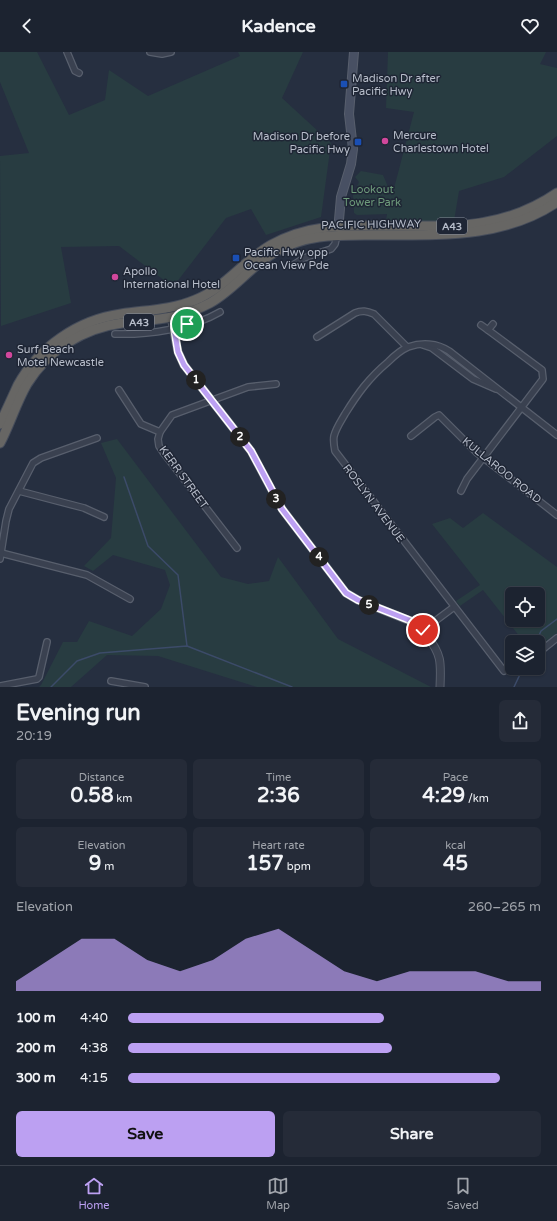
<!DOCTYPE html>
<html lang="en">
<head>
<meta charset="utf-8">
<style>
  body { margin:0; font-family:"Varela Round",sans-serif; background:#252b38; color:#f1f3f6; height:100vh; display:flex; flex-direction:column; font-size:15px; white-space:nowrap }
  * { box-sizing:border-box; margin:0 }
  p { font-size:13px; color:#a0a4ab }
  .icon { flex:none; width:22px; height:22px; fill:none; stroke:currentColor; stroke-width:2; stroke-linecap:round; stroke-linejoin:round }
  .map { position:relative; height:635px; overflow:hidden }
  .sheet { display:flex; flex-direction:column; background:#1c2330; flex:1 }
  .sheet>* { flex:none }
  .buttons { position:absolute; left:505px; top:535px; display:grid; gap:8px }
  .buttons a { display:grid; place-items:center; width:40px; height:40px; border-radius:6px; background:#1c2330; box-shadow:0 1px 3px #0004,0 0 0 1px #3a404c; font-size:20px }
  .pin { position:absolute; display:grid; place-items:center; width:34px; height:34px; color:#fff; margin:-17px; border:2px solid #fff; border-radius:50%; box-shadow:0 1px 4px #0007 }
  .km { position:absolute; width:20px; height:20px; margin:-10px; border-radius:50%; background:#222; color:#fff; font-size:11px; line-height:20px; text-align:center }
  .round { display:grid; place-items:center; flex:none; width:42px; height:42px; border-radius:6px; background:#252b38 }
  .headline { display:flex; align-items:center; justify-content:space-between; height:68px; padding:0 16px }
  h1 { font-size:22px; font-weight:700; line-height:30px }
  .metrics { display:grid; grid-template-columns:repeat(3,1fr); gap:6px; height:68px; padding:4px 16px }
  .metrics div { display:grid; align-content:center; border-radius:6px; background:#252b38; text-align:center }
  .metrics b { font-size:20px; font-weight:700 }
  .metrics small { font-size:11px; font-weight:400 }
  .metrics p { font-size:11px }
  .chart { height:112px; padding:8px 16px }
  .chart p { display:flex; justify-content:space-between }
  .chart svg { width:100%; height:72px; margin-top:4px; fill:#bca0f2; opacity:.7 }
  .primary-button { display:flex; gap:8px; margin-top:auto; padding:8px 16px }
  .primary-button a { flex:1; height:46px; border-radius:6px; background:#bca0f2; color:#111; font-size:16px; font-weight:700; line-height:46px; text-align:center }
  .primary-button a+a { background:#252b38; color:#f1f3f6 }
  ul { padding:0 16px; list-style:none; font-size:13px }
  li { display:grid; grid-template-columns:64px 48px 1fr; align-items:center; height:30px }
  li i { height:10px; border-radius:5px; background:#bca0f2 }
  header { display:flex; justify-content:space-between; align-items:center; height:52px; padding:0 16px; background:#1c2330; font-size:18px; font-weight:700 }
  .tabs { display:flex; justify-content:space-around; align-items:center; height:56px; border-top:1px solid #3a404c; background:#1c2330; font-size:11px; color:#a0a4ab }
  .tabs a { display:grid; justify-items:center; gap:2px }
  .tabs .current { color:#bca0f2 }
  .map>svg:first-child { display:block }
</style>
</head>
<body>
<header><svg class="icon" aria-label="back" viewBox="0 0 24 24"><path d="M15 5l-7 7 7 7"/></svg>Kadence<svg class="icon" aria-label="heart" viewBox="0 0 24 24"><path d="M12 20l-8-8c-3-5 5-10 8-4 3-6 11-1 8 4z"/></svg></header>
<div class="map">
<svg width="557" height="635" viewBox="0 0 557 635">
  <rect width="100%" height="100%" fill="#262f40"/>
  <g fill="#283c41" fill-rule="evenodd">
    <polygon points="0,0 37,0 69,63 105,48 109,18 148,44 240,4 238,0 303,0 282,46 331,91 321,165 266,183 251,157 226,166 173,235 119,194 61,195 71,251 1,274 0,104 29,101 0,30"/>
    <polygon points="388,0 546,0 540,12 557,16 557,84 504,125 459,139 454,169 386,169 387,162 357,163 354,161 353,143 359,130 355,125 361,119 383,123 392,144 414,60 386,56"/>
    <polygon points="117,387 221,525 248,532 269,529 278,505 338,587 431,635 257,635 158,604 107,603 71,635 39,635 41,633 63,590 77,590 89,569 132,584 161,557 170,533 165,518 113,503 93,519 84,514 111,486 116,426 101,391"/>
    <path d="M483 461 557 515V581L538 595V590H524L483 538 460 554 456 549 480 533 432 472 450 466 463 476ZM512 542H538V568H512Z"/>
  </g>
  <g fill="none" stroke-linecap="round" stroke-linejoin="round">
    <g stroke="#3c4b69" stroke-width="1.5">
      <polyline points="124,425 148,494 178,523 187,594"/>
      <polyline points="536,590 541,579 557,567"/>
      <polyline points="51,635 77,609 100,601 187,594 292,635"/>
      <polyline points="514,635 523,616"/>
    </g>
    <defs>
      <g id="minor">
        <polyline points="67,0 75,19 79,21"/>
        <polyline points="150,0 162,2 171,0"/>
        <polyline points="293,213 304,206 331,197 335,192 337,183"/>
        <polyline points="481,273 488,278"/>
        <path d="M115 282C148 283 191 277 220 260"/>
        <path d="M317 285 355 261C362 258 367 259 374 262L407 295"/>
        <polyline points="423,293 432,296 473,327 496,337"/>
        <polyline points="119,338 141,372 160,380"/>
        <polyline points="411,384 435,365 439,363 476,400 557,463"/>
        <polyline points="19,439 84,456 104,465"/>
        <polyline points="461,439 467,427 543,327 542,318 488,278 493,272"/>
        <polyline points="237,496 163,400 159,394 158,387 160,380 172,363 248,335 276,332"/>
        <polyline points="1,501 87,523 130,547"/>
        <polyline points="0,507 6,469 9,457 33,411 41,406 97,386"/>
        <polyline points="423,578 454,555"/>
        <polyline points="538,601 557,586"/>
        <path d="M504 619 335 399C334 394 333 389 334 384 336 376 341 369 345 362 358 341 369 326 388 310 394 304 401 298 408 295 422 290 437 291 449 299L557 383"/>
        <polyline points="111,629 145,635"/>
        <polyline points="0,634 37,627 39,625 47,590"/>
      </g>
      <path id="tertiary" d="M170 260 178 300 184 313 251 399 282 457 346 541 358 548 413 570C419 574 423 578 427 584 442 603 441 611 440 635"/>
      <polyline id="secondary" points="338,179 341,145 351,112 353,97 349,62 354,0"/>
      <g id="trunk">
        <path d="M0 372C6 359 12 346 18 333 39 295 78 268 121 262 147 258 171 258 195 248 225 236 243 209 271 193 306 173 343 173 382 174 405 174 427 174 449 174 488 173 525 163 557 141"/>
        <path d="M0 391C10 372 16 351 27 332 48 298 83 276 122 271 156 267 178 268 210 251 228 241 242 225 258 212 275 198 297 188 319 185 335 183 350 183 365 183 430 182 500 189 557 150"/>
      </g>
    </defs>
    <use href="#minor" stroke="#585f6d" stroke-width="8"/>
    <use href="#tertiary" stroke="#585f6d" stroke-width="9"/>
    <use href="#secondary" stroke="#585f6d" stroke-width="10"/>
    <use href="#trunk" stroke="#454c5a" stroke-width="11"/>
    <use href="#minor" stroke="#3a4150" stroke-width="5.5"/>
    <use href="#tertiary" stroke="#3a4150" stroke-width="7"/>
    <use href="#secondary" stroke="#485063" stroke-width="8"/>
    <use href="#trunk" stroke="#676664" stroke-width="9"/>
  </g>
  <g fill="none" stroke-linecap="round" stroke-linejoin="round">
    <defs>
      <polyline id="route" points="187,272 174,276 178,300 184,313 251,399 282,457 346,541 358,548 414,570 419,573 423,578"/>
    </defs>
    <use href="#route" stroke="#fff" stroke-width="8"/>
    <use href="#route" stroke="#bca0f2" stroke-width="5"/>
  </g>
  <g fill="#1a4fb4" stroke="#1f2635" stroke-width="1.5">
    <rect x="340" y="28" width="8" height="8" rx="2"/>
    <rect x="354" y="86" width="8" height="8" rx="2"/>
    <rect x="232" y="202" width="8" height="8" rx="2"/>
  </g>
  <g fill="#d1479c" stroke="#1f2635" stroke-width="1.5">
    <circle cx="385" cy="89" r="4"/>
    <circle cx="115" cy="225" r="4"/>
    <circle cx="9" cy="303" r="4"/>
  </g>
  <g text-anchor="middle" stroke-width="3" stroke-linejoin="round" paint-order="stroke">
    <g fill="#1f2635" stroke="#89909d" stroke-width="1">
      <rect x="437" y="166" width="30" height="16" rx="3"/>
      <rect x="124" y="262" width="30" height="16" rx="3"/>
    </g>
    <g font-size="10" font-weight="bold" fill="#b7bdca">
      <text x="452" y="178">A43</text>
      <text x="139" y="274">A43</text>
    </g>
    <g font-size="11" fill="#b7bdca" stroke="#1f2635" text-anchor="start">
      <text x="352" y="30">Madison Dr after<tspan x="352" dy="13">Pacific Hwy</tspan></text>
      <text x="393" y="87">Mercure<tspan x="393" dy="13">Charlestown Hotel</tspan></text>
      <text x="350" y="88" text-anchor="end">Madison Dr before<tspan x="350" dy="13">Pacific Hwy</tspan></text>
      <text x="244" y="204">Pacific Hwy opp<tspan x="244" dy="13">Ocean View Pde</tspan></text>
      <text x="123" y="223">Apollo<tspan x="123" dy="13">International Hotel</tspan></text>
      <text x="17" y="301">Surf Beach<tspan x="17" dy="13">Motel Newcastle</tspan></text>
    </g>
    <g font-size="11" fill="#6e9b7b" stroke="#1f2635">
      <text x="372" y="141">Lookout<tspan x="372" dy="13">Tower Park</tspan></text>
    </g>
    <g font-size="11" fill="#b7bdca" stroke="#1f2635">
      <text transform="translate(371 172) rotate(-1)" y="4">PACIFIC HIGHWAY</text>
      <text transform="translate(502 418) rotate(39)" y="4">KULLAROO ROAD</text>
      <text transform="translate(184 425) rotate(54)" y="4">KERR STREET</text>
      <text transform="translate(374 451) rotate(53)" y="4">ROSLYN AVENUE</text>
    </g>
  </g>
</svg>
<div class="buttons">
<a><svg class="icon" aria-label="locate" viewBox="0 0 24 24"><circle cx="12" cy="12" r="6"/><path d="M12 2v4M12 18v4M2 12h4M18 12h4"/></svg></a>
<a><svg class="icon" aria-label="layers" viewBox="0 0 24 24"><path d="M12 4l9 5-9 5-9-5zM3 14l9 5 9-5"/></svg></a>
</div>
<div class="pin" style="left:187px;top:272px;background:#1e9e55"><svg class="icon" aria-label="arrive" viewBox="0 0 24 24"><path d="M6 21V4h12l-3 4 3 4H6"/></svg></div>
<div class="pin" style="left:423px;top:578px;background:#d93025"><svg class="icon" aria-label="check" viewBox="0 0 24 24"><path d="M5 12l5 5 9-10"/></svg></div>
<b class="km" style="left:196px;top:328px">1</b>
<b class="km" style="left:240px;top:385px">2</b>
<b class="km" style="left:276px;top:447px">3</b>
<b class="km" style="left:319px;top:505px">4</b>
<b class="km" style="left:369px;top:553px">5</b>
</div>
<section class="sheet">
<div class="headline"><div><h1>Evening run</h1><p>20:19</p></div><a class="round"><svg class="icon" aria-label="share" viewBox="0 0 24 24"><path d="M12 15V3M7 8l5-5 5 5M5 13v7h14v-7"/></svg></a></div>
<div class="metrics">
<div><p>Distance</p><b>0.58<small> km</small></b></div>
<div><p>Time</p><b>2:36</b></div>
<div><p>Pace</p><b>4:29<small> /km</small></b></div>
</div>
<div class="metrics">
<div><p>Elevation</p><b>9<small> m</small></b></div>
<div><p>Heart rate</p><b>157<small> bpm</small></b></div>
<div><p>kcal</p><b>45</b></div>
</div>
<div class="chart"><p><span>Elevation</span>260–265 m</p>
<svg viewBox="0 0 160 44" preserveAspectRatio="none"><path d="M0 44V38L10 25L20 12L30 12L40 25L50 32L60 25L70 12L80 6L90 19L100 32L110 38L120 32L130 32L140 32L150 38L160 38V44z"/></svg>
</div>
<ul>
<li><b>100 m</b>4:40<i style="width:62%"></i></li>
<li><b>200 m</b>4:38<i style="width:64%"></i></li>
<li><b>300 m</b>4:15<i style="width:90%"></i></li>
</ul>
<div class="primary-button"><a>Save</a><a>Share</a></div>
</section>
<nav class="tabs">
<a class="current"><svg class="icon" aria-label="home" viewBox="0 0 24 24"><path d="M3 11l9-7 9 7M6 9v11h12V9"/></svg>Home</a>
<a><svg class="icon" aria-label="map" viewBox="0 0 24 24"><path d="M3 6l6-2 6 2 6-2v14l-6 2-6-2-6 2zM9 4v14M15 6v14"/></svg>Map</a>
<a><svg class="icon" aria-label="saved" viewBox="0 0 24 24"><path d="M7 4h10v16l-5-4-5 4z"/></svg>Saved</a>
</nav>
</body>
</html>
